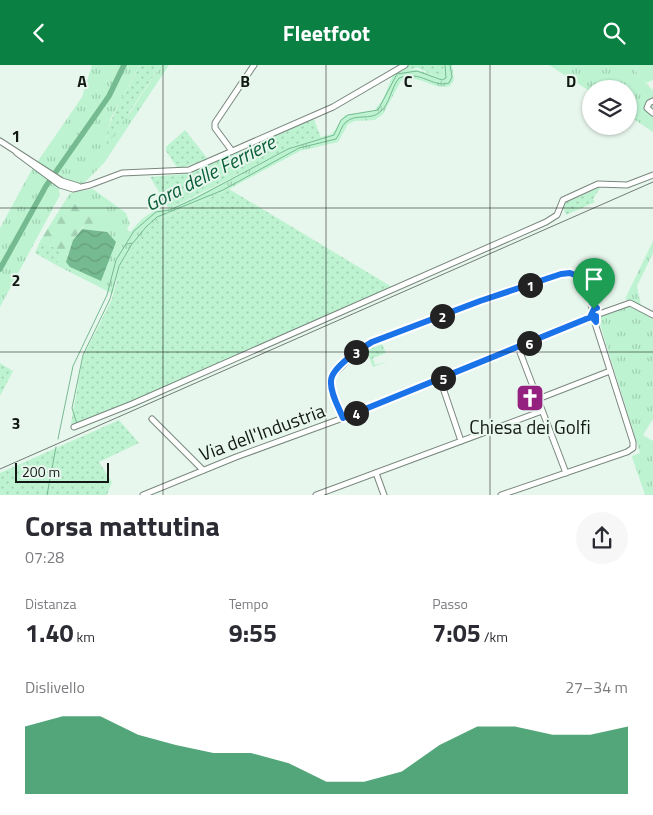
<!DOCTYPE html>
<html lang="it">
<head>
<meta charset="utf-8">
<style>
  body { margin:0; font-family:"Titillium Web",sans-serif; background:#f7f7f7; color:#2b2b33; height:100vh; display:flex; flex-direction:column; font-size:19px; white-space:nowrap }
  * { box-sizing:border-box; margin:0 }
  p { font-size:16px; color:#7c7c81 }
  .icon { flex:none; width:28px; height:28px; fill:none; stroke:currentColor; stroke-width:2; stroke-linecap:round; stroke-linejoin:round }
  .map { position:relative; height:430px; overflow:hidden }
  .panel { display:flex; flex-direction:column; background:#fff; flex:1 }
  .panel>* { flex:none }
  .controls { position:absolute; left:582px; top:15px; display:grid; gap:10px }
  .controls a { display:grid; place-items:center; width:55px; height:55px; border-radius:50%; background:#fff; box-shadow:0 1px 4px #0004; font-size:25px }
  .scale { position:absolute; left:15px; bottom:12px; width:94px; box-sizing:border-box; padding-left:5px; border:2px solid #121814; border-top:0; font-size:14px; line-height:18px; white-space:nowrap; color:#121814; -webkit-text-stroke:4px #e8f7ed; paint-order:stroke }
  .pin { position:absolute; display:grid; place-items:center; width:42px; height:42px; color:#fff; margin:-51px -21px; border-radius:50% 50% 50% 0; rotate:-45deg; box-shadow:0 0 5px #0007 }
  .pin .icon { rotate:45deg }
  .km { position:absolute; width:25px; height:25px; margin:-12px; border-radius:50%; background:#222; color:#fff; font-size:14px; line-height:25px; text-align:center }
  .round { display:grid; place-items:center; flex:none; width:52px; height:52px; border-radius:26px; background:#f7f7f7 }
  .headline { display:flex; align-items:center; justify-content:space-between; height:85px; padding:0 25px }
  h1 { font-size:28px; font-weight:700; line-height:38px }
  .metrics { display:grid; grid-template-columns:repeat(3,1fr); gap:8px; height:85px; padding:5px 25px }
  .metrics div { display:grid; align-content:center }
  .metrics b { font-size:25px; font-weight:700 }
  .metrics small { font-size:14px; font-weight:400 }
  .metrics p { font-size:14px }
  .chart { height:140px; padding:10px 25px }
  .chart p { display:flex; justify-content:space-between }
  .chart svg { width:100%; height:90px; margin-top:5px; fill:#0b8043; opacity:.7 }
  header { display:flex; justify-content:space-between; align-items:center; height:65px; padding:0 25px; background:#0b8043; color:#fff; font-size:22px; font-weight:700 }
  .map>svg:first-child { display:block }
</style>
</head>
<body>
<header><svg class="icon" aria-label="back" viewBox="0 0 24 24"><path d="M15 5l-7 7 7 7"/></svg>Fleetfoot<svg class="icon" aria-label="search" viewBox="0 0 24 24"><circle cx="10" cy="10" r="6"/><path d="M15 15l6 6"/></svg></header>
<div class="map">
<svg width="653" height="430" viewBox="0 0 653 430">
  <defs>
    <pattern id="grass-tufts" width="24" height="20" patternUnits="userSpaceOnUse" patternTransform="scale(1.25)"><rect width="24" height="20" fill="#bdf3d1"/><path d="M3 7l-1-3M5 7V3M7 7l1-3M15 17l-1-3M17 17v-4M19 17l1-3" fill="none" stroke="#a1d0b3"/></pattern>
    <pattern id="forest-firs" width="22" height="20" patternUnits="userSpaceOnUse" patternTransform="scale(1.25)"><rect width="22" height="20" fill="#bdf3d1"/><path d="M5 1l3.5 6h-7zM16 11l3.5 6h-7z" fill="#a1d0b3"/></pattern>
    <pattern id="garden-dots" width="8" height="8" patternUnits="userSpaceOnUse" patternTransform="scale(1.25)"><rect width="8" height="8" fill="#bdf3d1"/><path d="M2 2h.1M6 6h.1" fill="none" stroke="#a1d0b3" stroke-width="1.8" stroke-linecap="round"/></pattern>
    <pattern id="water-waves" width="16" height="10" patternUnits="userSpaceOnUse" patternTransform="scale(1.25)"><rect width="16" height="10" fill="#76ba91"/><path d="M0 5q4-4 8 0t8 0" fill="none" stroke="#659f7c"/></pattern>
  </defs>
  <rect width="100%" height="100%" fill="#e8f7ed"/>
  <g fill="url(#grass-tufts)">
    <polygon points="92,0 140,0 111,53 106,74 131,46 161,0 169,0 104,98 83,119 63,113 59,126 60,130 0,242 0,163 31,106 82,32"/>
    <path d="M443 0H452L454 15 450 21C433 26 421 8 401 16L383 49 375 55 355 56 348 59 338 77 300 86 229 124 160 154 115 217 113 229 56 200 63 187 68 190 66 197 107 167 82 164 84 160 82 140 65 136 70 128 93 124 126 148 130 159 127 164 130 167 142 154 155 145 169 144 191 134 300 78 332 69 345 50 374 46 383 34 393 10 392 8C409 0 424 6 439 13L444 10Z"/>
    <polygon points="549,0 630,0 653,26 653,67 629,51 629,24 591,24 591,27"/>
    <polygon points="653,176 653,188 637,221 641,241 625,234"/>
    <polygon points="627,241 637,244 653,254 653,354 643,370 653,376 653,430 645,430 633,395 632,391 640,388 598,253"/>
  </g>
  <polygon fill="url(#forest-firs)" points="65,136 82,140 105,153 99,159 84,160 73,175 68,190 40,176"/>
  <polygon fill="#bdf3d1" points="630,0 653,0 653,15 646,18"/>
  <g fill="url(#garden-dots)">
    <path d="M140 0H161L107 80C103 59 131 20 140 0Z"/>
    <polygon points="411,0 443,0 444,10 439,13 418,3 398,5"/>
    <polygon points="314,54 321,73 300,78 169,144 150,112 185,109"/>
    <polygon points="185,65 208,94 178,104 166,86 166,82"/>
    <polygon points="602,120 593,134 595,137 566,150 562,139 586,127 588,129 589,125"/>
    <polygon points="229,124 392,222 74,364 71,358 83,292 112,234 121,199 147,163 154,157"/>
    <polygon points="40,176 63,187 56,200 35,188"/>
    <polygon points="382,279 386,288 373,293 375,300 389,296 373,302 366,285"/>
    <polygon points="0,298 13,306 0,331"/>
    <polygon points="119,355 139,378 99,397 112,417 107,430 0,430 0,408"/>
  </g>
  <polygon fill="url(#water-waves)" points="82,164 107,167 116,177 101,216 70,202 66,197 73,175"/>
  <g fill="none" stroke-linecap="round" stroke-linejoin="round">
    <g stroke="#76ba91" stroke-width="1">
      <path d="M127 179 133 178 146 162 157 152 223 125 299 83 336 74C340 69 341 61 346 57 356 48 370 56 380 47 390 39 391 23 399 13 422 5 432 23 449 18L452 12 450 0"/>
      <polyline points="77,359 72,343 83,290 110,234 119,201 132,179"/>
      <polyline points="58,374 73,301 107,230 116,195 134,166 156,147 170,145 196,133 288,84 334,70 341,55 348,50 378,45 397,9 417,6 442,15 446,13 445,0"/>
      <polyline points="47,430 56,382"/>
    </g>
    <polyline stroke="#76ba91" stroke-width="5.5" points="0,204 46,121 109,31 124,0"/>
    <defs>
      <g id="minor">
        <polyline points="653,36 649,38 647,43 653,48"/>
        <polyline points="0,76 62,116 78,121"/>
        <polyline points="232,86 215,63 215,58 254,0"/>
        <polyline points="17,88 60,120 73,124 90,120 122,108 189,105 333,42 405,0"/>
        <circle cx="595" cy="248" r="4"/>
        <polyline points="599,249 630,238 653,250"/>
        <polyline points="518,282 566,408"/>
        <polyline points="440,314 461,376"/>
        <polyline points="538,334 610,306"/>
        <path d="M343 353 331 322V312L356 287 372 277 480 236 568 207C584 209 592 232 592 247"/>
        <polyline points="152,354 203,405"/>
        <polyline points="74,362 132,339 546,157 557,150 563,135 598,119 627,120 653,110"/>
        <polyline points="376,408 384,430"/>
        <polyline points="143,430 236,392 343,353 593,252 633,377 633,383 627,387 501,430"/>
        <polyline points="316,430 542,346"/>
      </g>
    </defs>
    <use href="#minor" stroke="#79877e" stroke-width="7"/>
    <use href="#minor" stroke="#fff" stroke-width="5"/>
    <polyline stroke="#717c75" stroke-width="1" points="0,404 653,117"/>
  </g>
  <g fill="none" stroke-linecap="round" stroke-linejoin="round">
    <defs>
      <path id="route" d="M594 244 597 243 592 238 580 212 570 208 561 209 480 236 372 277C361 283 331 303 331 316 330 328 339 343 343 353L586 254 592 252 596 257V251L592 252 591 250 594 244"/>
    </defs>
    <use href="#route" stroke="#fff" stroke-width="10"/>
    <use href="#route" stroke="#1a73e8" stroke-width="6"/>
  </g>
  <path fill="none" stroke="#121814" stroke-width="1" stroke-opacity="0.55" d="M163 0V430M326 0V430M490 0V430M0 143H653M0 287H653"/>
  <defs>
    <symbol id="church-square" viewBox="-11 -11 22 22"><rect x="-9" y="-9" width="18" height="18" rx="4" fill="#94207f" stroke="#e8f7ed"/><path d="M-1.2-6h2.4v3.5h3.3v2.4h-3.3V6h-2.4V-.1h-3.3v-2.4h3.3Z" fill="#fff"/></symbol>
  </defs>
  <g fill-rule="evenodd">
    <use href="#church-square" x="514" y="317" width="32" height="32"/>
  </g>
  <g text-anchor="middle" stroke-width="4" stroke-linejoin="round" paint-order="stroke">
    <g font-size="19" fill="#121814" stroke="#e8f7ed">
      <text x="530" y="369">Chiesa dei Golfi</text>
    </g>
    <g font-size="19" fill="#121814" stroke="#e8f7ed">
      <text transform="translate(262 367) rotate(-20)" y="7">Via dell'Industria</text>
    </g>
    <g font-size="20" font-style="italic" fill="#0c6039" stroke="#e8f7ed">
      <text transform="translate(210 108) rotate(-27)" y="7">Gora delle Ferriere</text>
    </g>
  </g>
  <g font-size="16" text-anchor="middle" font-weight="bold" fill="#121814" stroke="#e8f7ed" stroke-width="4" stroke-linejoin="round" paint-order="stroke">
    <text x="82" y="22">A</text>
    <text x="245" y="22">B</text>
    <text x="408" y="22">C</text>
    <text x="571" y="22">D</text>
    <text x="16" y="77">1</text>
    <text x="16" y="221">2</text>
    <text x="16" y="364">3</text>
  </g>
</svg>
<div class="controls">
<a><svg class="icon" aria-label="layers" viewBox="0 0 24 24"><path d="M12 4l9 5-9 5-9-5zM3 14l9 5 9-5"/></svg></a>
</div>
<div class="scale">200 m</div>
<div class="pin" style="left:594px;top:244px;background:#1e9e55"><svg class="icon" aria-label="arrive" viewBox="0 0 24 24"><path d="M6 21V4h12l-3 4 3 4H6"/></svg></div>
<b class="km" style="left:530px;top:220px">1</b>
<b class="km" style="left:442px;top:251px">2</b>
<b class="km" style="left:356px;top:287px">3</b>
<b class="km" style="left:356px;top:348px">4</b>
<b class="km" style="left:443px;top:313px">5</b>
<b class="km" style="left:529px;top:278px">6</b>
</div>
<section class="panel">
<div class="headline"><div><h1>Corsa mattutina</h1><p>07:28</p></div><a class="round"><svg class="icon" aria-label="share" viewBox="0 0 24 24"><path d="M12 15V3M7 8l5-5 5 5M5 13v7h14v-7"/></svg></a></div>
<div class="metrics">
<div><p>Distanza</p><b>1.40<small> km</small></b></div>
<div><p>Tempo</p><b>9:55</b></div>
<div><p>Passo</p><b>7:05<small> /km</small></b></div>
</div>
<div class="chart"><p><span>Dislivello</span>27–34 m</p>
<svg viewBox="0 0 160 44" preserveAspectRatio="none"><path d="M0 44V11L10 6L20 6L30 15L40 20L50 24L60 24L70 29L80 38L90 38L100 33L110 20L120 11L130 11L140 15L150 15L160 11V44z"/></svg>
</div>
</section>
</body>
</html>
